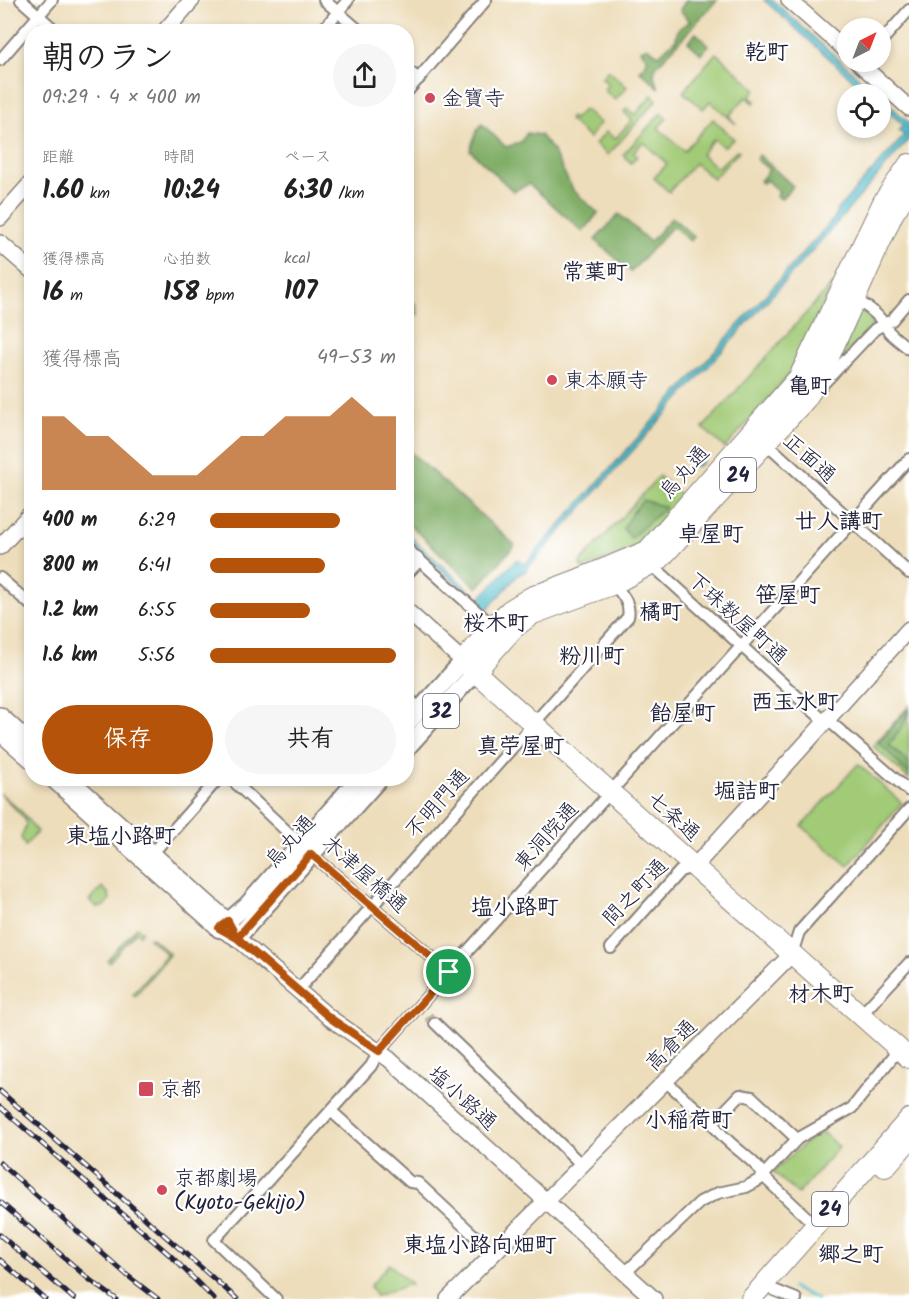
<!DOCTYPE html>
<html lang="ja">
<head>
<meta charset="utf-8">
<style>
  body { margin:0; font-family:Kalam,"Klee One",sans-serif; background:#f6f6f6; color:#222; height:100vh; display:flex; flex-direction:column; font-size:22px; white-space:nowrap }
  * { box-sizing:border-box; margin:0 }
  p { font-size:20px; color:#767676 }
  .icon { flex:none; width:33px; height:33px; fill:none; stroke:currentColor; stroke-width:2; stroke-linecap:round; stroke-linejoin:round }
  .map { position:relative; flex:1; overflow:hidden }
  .details { position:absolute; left:24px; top:24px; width:390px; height:762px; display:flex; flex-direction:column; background:#fff; border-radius:24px; box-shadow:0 3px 9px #0003 }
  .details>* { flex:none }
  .needle { width:39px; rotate:42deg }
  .controls { position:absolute; left:837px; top:18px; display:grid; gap:12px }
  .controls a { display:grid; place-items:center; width:54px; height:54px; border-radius:50%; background:#fff; box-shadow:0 3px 9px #0003; font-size:30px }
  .pin { position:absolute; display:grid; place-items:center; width:51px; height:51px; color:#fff; margin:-26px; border:3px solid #fff; border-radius:50%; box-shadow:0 2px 6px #0007 }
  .round { display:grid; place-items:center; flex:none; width:63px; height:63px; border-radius:32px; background:#f6f6f6 }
  .headline { display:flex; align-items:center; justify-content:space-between; height:102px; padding:0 18px }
  h1 { font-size:33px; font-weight:700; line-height:45px }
  .figures { display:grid; grid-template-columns:repeat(3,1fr); gap:9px; height:102px; padding:6px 18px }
  .figures div { display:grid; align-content:center }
  .figures b { font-size:26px; font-weight:700 }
  .figures small { font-size:16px; font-weight:400 }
  .figures p { font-size:16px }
  .chart { height:168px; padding:12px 18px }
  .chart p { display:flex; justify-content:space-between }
  .chart svg { width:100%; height:108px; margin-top:6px; fill:#b45309; opacity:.7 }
  .button { display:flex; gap:12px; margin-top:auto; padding:12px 18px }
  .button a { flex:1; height:69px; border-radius:36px; background:#b45309; color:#fff; font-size:24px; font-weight:700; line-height:69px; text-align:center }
  .button a+a { background:#f6f6f6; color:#222 }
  ul { padding:0 18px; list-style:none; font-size:20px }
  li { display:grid; grid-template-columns:96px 72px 1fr; align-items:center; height:45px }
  li i { height:15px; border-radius:8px; background:#b45309 }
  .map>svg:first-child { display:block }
</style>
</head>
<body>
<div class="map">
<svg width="909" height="1299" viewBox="0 0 909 1299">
  <rect width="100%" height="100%" fill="#fff"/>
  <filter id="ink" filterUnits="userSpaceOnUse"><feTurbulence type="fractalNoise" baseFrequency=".0167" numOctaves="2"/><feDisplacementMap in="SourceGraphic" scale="12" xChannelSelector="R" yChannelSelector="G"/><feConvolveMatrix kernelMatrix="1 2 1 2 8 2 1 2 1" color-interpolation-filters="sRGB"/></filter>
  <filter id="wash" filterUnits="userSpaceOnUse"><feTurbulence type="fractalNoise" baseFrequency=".008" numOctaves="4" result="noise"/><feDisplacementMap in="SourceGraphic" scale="24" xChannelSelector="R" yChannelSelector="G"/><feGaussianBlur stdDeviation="1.35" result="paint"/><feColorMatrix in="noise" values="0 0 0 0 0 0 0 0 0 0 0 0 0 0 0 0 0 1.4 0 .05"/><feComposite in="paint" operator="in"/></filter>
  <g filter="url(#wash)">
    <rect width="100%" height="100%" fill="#edddba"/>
    <g fill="#a2cb77" stroke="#627659" stroke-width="1.5">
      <polygon points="716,53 756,89 750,97 755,101 754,103 746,97 729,116 736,124 710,101 703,109 683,92"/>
      <polygon points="608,70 627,87 615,100 604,90 608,84 602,78"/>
      <polygon points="652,95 657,100 608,155 595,144 606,132 615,139 632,120 624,112 627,108 635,115"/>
      <polygon points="584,109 600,123 589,138 569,120 571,117 574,119"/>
      <polygon points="661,113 667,118 658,128 684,151 713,119 734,139 724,147 714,139 701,154 717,168 737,150 739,151 713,179 695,163 669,192 654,178 667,164 643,142 633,153 637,156 631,163 623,155"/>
      <polygon points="833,283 788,376 725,448 703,428"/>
      <polygon points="861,308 872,320 872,327 834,368"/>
      <polygon points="659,476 683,497 638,547 582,569 580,563"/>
      <polygon points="909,706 909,779 873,746"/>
      <polygon points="858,764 902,803 848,866 802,826"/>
      <polygon points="0,793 22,812 37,832 25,846 21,838 26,825 24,818"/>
      <polygon points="102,887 108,893 110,899 104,906 98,908 89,901"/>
      <polygon points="137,927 142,931 139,934 136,932 109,962 107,960"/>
      <polygon points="149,938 152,938 169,953 169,955 135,996 133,994 167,954"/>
      <polygon points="822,1132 839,1147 798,1194 773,1172 807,1141"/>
      <polygon points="389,1264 411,1284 376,1296 370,1286"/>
    </g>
    <g fill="#81af68" stroke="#526852" stroke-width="1.5">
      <polygon points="686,0 717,0 655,68 654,76 659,88 640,71 648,60 641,50 647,47 659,55 676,39 678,29 690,22 680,10"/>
      <polygon points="696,33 709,45 701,54 688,42"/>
      <polygon points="482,124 506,147 521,142 527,133 540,135 553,151 573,190 598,213 583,232 529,184 513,191 470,150 477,130"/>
      <polygon points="759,155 793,186 781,199 777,196 779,192 766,180 763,183 760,181 769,170 756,159"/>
      <polygon points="619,214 650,242 672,217 694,237 690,241 673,226 631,272 595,240"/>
      <polygon points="407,297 416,304 418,314 410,317 407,314"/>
      <polygon points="407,441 408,450 515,545 477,588 407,522"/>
      <polygon points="643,500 666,507 631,538 623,529 632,513"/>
      <path d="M909 708 904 724 889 745 909 763V774C898 764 890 753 878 743Z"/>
    </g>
    <g fill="#4ebbc8" stroke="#386e82" stroke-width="1.5">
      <polygon points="764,0 772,0 877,94 869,94"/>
      <polygon points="881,97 909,123 909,139 843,216 524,572 519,574 486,611 407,539 407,534 479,599 517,559 524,565 837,215 836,211 904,136 899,130 903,125 881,105"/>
      <circle cx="695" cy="458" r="8"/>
    </g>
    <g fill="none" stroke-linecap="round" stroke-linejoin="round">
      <polyline stroke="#4ebbc8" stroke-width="3" points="792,1288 817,1299"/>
    </g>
  </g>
  <g filter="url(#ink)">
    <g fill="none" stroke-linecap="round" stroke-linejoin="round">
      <polyline stroke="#c4b8a1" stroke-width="10" stroke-dasharray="10 5" stroke-linecap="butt" points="428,1016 435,1023"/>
      <defs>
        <g id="street">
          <polyline points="21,0 57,32"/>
          <polyline points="324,0 361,32"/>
          <polyline points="321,32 348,0"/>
          <polyline points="880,43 909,10"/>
          <polyline points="0,60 52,0"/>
          <polyline points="406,69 419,79"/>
          <polyline points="406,93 486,0"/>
          <path d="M852 299C867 305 880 316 887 329 891 336 903 343 909 349"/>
          <polyline points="822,385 875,329 892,320 909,300"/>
          <polyline points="766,443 909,573"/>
          <polyline points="406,548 493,626"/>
          <polyline points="652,565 821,718 828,720 909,791"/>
          <polyline points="406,575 420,560"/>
          <polyline points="0,578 32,606"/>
          <polyline points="406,696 420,709"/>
          <polyline points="230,778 311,854 449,972"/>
          <polyline points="152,854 219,778"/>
          <polyline points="611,948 680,871 694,867"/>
          <polyline points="792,954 799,932 909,809"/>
          <path d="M298 990 628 617C631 603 622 595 614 584"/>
          <polyline points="861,1015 909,963"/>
          <polyline points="435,1023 582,1165"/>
          <path d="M665 1081 713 1123C723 1143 759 1161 763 1176L816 1226"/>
          <polyline points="331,1111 410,1182 418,1183 494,1254"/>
          <polyline points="713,1123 740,1095 752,1097 797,1139"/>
          <polyline points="625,1273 700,1202 718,1193 746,1187 759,1180 797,1139 852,1108 899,1049"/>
          <polyline points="774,1290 796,1299"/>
          <polyline points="276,1299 214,1240 371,1066 379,1051 449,972 909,459"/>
        </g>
        <g id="secondary">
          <polyline points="789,0 848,52"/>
          <polyline points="164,32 192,0"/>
          <polyline points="858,62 909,108"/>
          <polyline points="0,218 32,182"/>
          <polyline points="0,243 32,271"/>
          <polyline points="0,547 32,512"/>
          <polyline points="406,610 463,661"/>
          <polyline points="0,715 32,744"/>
          <polyline points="0,733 32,761"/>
          <polyline points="51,778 217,927 237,938 330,1018 389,1059 654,1299"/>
          <polyline points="69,778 228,921 234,932"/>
          <polyline points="694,867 909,629"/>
          <polyline points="448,1299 792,954"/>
        </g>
        <g id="primary">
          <polyline points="406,725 463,661"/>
          <polyline points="406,749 475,672"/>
          <polyline points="219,929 247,905 359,778"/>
          <polyline points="237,938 380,778"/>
        </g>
        <g id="highway">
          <polyline points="909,164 883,202 799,377 647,551 579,579 531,597 510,610 493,626 463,661 909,1058"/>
          <polyline points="475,672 514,628 533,614 614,584 660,559 806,399 821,375 893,214 909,190"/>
          <polyline points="885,1167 909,1140"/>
          <polyline points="751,1299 909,1119"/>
        </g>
      </defs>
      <use href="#street" stroke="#88807a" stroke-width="14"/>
      <use href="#secondary" stroke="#88807a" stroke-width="18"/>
      <use href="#primary" stroke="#88807a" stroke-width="20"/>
      <use href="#highway" stroke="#88807a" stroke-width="22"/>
      <use href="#street" stroke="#fff" stroke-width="10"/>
      <use href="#secondary" stroke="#fff" stroke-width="15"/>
      <use href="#primary" stroke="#fff" stroke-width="16"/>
      <use href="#highway" stroke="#fff" stroke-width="20"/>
      <defs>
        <g id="rail">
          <polyline points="0,1091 237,1299"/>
          <polyline points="0,1107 172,1257 214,1299"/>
          <polyline points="0,1163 128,1276 158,1299"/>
          <polyline points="0,1202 90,1280 116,1299"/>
          <polyline points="0,1235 74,1299"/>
          <polyline points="0,1260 45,1299"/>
        </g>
      </defs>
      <use href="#rail" stroke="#22223b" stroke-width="5"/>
      <use href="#rail" stroke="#fff" stroke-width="3" stroke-dasharray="9" stroke-linecap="butt"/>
    </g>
  </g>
  <g fill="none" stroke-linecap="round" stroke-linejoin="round" filter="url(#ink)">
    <defs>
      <polyline id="route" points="449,972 379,1051 330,1018 237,938 219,928 228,921 237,938 311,854 449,972"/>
    </defs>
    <use href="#route" stroke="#fff" stroke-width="12"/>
    <use href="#route" stroke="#b45309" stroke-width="8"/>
  </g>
  <g fill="#d1495b" stroke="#fff" stroke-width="2">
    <circle cx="430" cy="98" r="6"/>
    <circle cx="552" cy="380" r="6"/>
    <rect x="138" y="1081" width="16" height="16" rx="3"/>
    <circle cx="162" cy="1190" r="6"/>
  </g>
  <g text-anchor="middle" stroke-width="4.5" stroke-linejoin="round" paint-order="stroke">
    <g fill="#fff" stroke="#646476" stroke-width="1.5">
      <rect x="720" y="458" width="36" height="34" rx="4.5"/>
      <rect x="423" y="694" width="36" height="34" rx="4.5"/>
      <rect x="812" y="1192" width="36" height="34" rx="4.5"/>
    </g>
    <g font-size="20" font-weight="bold" fill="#22223b">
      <text x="738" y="482">24</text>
      <text x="441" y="718">32</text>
      <text x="830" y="1216">24</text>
    </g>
    <g font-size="21" fill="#22223b" stroke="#fff" text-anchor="start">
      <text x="442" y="105">金寶寺</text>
      <text x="564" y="387">東本願寺</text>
      <text x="160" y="1096">京都</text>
      <text x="174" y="1185">京都劇場<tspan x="174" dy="24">(Kyoto-Gekijo)</tspan></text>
    </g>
    <g font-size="21" fill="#22223b" stroke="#fff">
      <text transform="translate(810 458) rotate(42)" y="7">正面通</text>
      <text transform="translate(684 472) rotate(-49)" y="7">烏丸通</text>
      <text transform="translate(738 618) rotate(42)" y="7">下珠数屋町通</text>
      <text transform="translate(437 803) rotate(-48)" y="7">不明門通</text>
      <text transform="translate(674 816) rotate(42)" y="7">七条通</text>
      <text transform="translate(546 836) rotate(-48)" y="7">東洞院通</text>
      <text transform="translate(290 841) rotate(-48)" y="7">烏丸通</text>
      <text transform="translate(365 874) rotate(41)" y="7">木津屋橋通</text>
      <text transform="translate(635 892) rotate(-46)" y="7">間之町通</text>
      <text transform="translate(671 1045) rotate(-45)" y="7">高倉通</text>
      <text transform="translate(463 1098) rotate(42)" y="7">塩小路通</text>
    </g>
    <g font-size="22" font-weight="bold" fill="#22223b" stroke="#fff">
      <text x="767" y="59">乾町</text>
      <text x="595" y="279">常葉町</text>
      <text x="810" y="393">亀町</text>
      <text x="839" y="528">廿人講町</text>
      <text x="711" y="541">卓屋町</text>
      <text x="788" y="602">笹屋町</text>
      <text x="661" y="619">橘町</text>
      <text x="496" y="630">桜木町</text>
      <text x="592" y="663">粉川町</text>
      <text x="795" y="709">西玉水町</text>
      <text x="683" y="720">飴屋町</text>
      <text x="521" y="753">真苧屋町</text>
      <text x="747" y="798">堀詰町</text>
      <text x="121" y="843">東塩小路町</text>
      <text x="515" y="914">塩小路町</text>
      <text x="821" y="1001">材木町</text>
      <text x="689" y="1127">小稲荷町</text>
      <text x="480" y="1252">東塩小路向畑町</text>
      <text x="851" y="1261">郷之町</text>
    </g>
  </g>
</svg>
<div class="controls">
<a><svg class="needle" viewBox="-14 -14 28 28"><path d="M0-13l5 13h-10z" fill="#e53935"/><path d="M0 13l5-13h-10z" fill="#767676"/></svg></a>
<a><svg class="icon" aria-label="locate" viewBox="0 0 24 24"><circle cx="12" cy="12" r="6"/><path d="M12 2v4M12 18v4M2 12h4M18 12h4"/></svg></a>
</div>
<div class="pin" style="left:449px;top:972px;background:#1e9e55"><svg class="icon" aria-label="arrive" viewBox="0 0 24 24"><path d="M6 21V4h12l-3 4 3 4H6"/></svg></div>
<section class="details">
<div class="headline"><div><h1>朝のラン</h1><p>09:29 · 4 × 400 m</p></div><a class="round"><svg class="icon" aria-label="share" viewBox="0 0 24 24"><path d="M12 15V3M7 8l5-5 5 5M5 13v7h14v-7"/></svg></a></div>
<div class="figures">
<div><p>距離</p><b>1.60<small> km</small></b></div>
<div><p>時間</p><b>10:24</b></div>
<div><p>ペース</p><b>6:30<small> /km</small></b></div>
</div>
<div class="figures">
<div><p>獲得標高</p><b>16<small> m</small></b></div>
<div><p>心拍数</p><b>158<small> bpm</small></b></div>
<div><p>kcal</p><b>107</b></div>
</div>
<div class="chart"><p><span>獲得標高</span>49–53 m</p>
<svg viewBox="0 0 160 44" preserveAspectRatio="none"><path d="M0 44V14L10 14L20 22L30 22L40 30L50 38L60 38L70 38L80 30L90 22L100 22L110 14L120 14L130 14L140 6L150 14L160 14V44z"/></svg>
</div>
<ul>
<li><b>400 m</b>6:29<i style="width:70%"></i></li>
<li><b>800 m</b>6:41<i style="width:62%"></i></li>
<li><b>1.2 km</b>6:55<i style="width:54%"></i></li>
<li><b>1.6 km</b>5:56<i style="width:100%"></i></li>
</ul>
<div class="button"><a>保存</a><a>共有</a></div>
</section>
</div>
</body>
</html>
